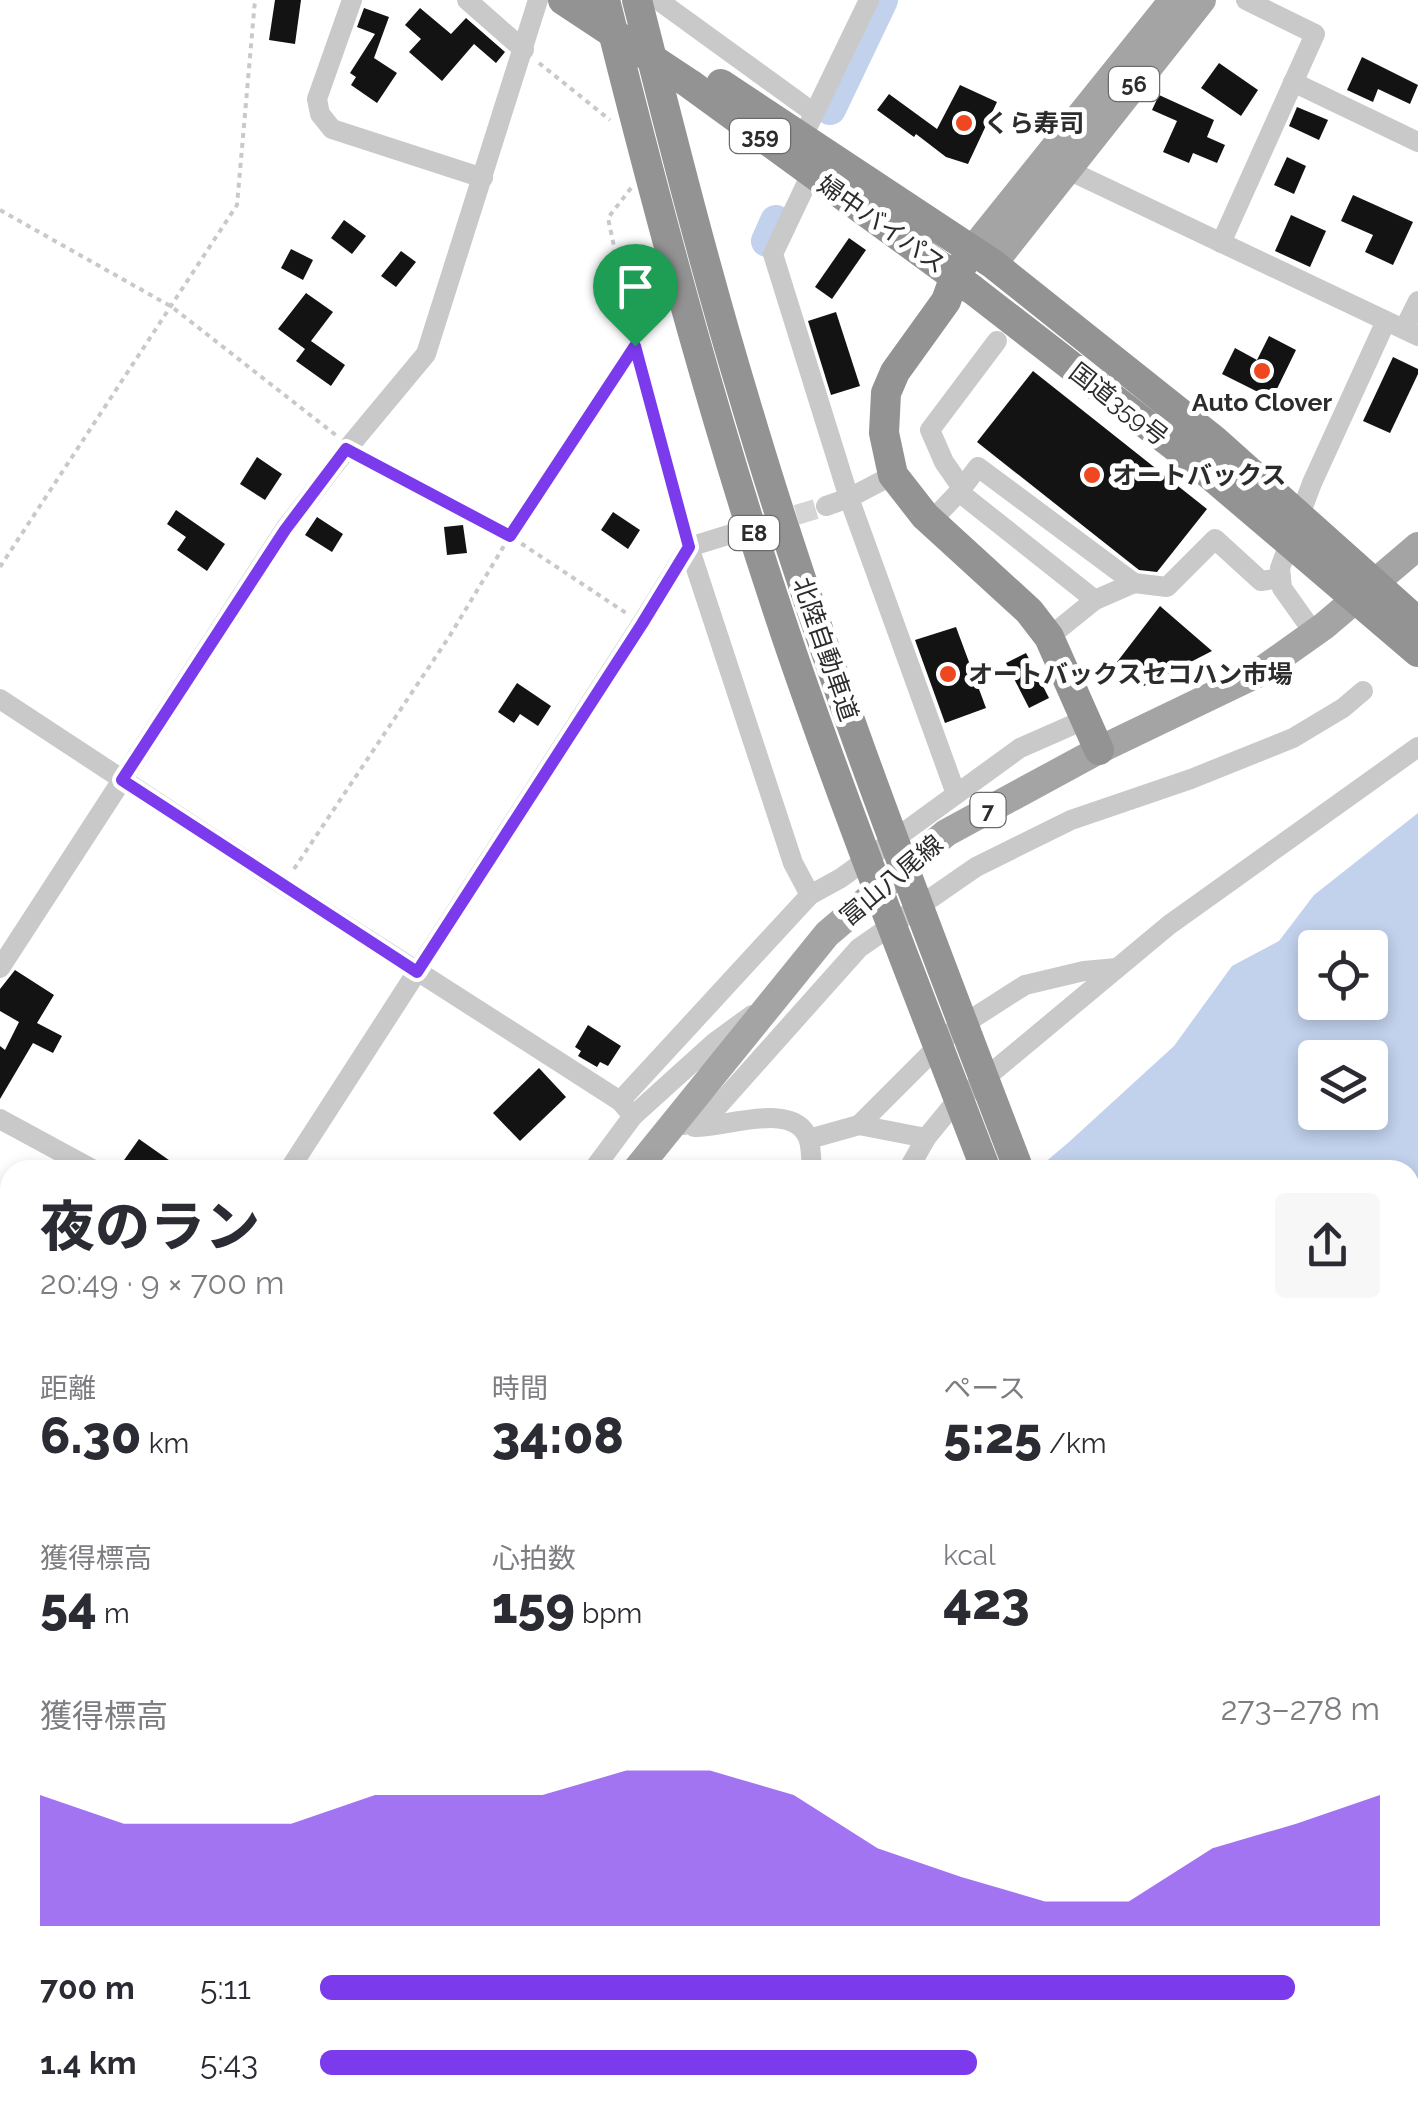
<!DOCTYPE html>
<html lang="ja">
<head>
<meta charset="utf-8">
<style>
  body { margin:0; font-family:Raleway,"Noto Sans JP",sans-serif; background:#f7f7f7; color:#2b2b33; height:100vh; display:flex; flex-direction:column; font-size:38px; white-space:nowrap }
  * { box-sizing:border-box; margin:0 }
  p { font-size:32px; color:#7c7c81 }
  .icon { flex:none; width:55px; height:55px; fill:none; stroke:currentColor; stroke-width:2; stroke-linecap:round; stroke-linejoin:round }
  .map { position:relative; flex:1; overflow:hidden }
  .panel { position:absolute; left:0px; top:1160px; width:1420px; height:960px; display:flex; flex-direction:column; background:#fff; border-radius:30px 30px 0 0; box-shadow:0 5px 15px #0003 }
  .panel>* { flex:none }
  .fabs { position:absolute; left:1298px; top:930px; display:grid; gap:20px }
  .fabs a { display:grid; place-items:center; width:90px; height:90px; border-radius:10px; background:#fff; box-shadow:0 5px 15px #0003; font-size:50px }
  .pin { position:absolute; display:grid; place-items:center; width:85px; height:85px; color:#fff; margin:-102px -42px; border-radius:50% 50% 50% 0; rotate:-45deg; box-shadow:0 0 10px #0007 }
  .pin .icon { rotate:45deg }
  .round { display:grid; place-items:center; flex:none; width:105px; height:105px; border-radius:10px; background:#f7f7f7 }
  .headline { display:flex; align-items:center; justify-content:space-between; height:170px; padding:0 40px }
  h1 { font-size:55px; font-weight:800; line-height:75px }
  .metrics { display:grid; grid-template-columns:repeat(3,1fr); gap:15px; height:170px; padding:10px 40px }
  .metrics div { display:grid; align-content:center }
  .metrics b { font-size:50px; font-weight:800 }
  .metrics small { font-size:28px; font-weight:400 }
  .metrics p { font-size:28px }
  .chart { height:280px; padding:20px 40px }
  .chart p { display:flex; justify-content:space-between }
  .chart svg { width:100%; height:180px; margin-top:10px; fill:#7c3aed; opacity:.7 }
  ul { padding:0 40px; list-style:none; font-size:32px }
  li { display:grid; grid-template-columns:160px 120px 1fr; align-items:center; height:75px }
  li i { height:25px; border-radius:12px; background:#7c3aed }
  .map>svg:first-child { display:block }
</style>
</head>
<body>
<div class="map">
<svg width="1418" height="2120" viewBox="0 0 1418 2120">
  <rect width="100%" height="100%" fill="#fff"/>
  <g fill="#ddebd8">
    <polygon points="1418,1757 1418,2069 1410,2046 1410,1765"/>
    <polygon points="1056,2110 1307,2110 1311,2120 1045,2120"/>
  </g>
  <g fill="#c2d1ec" fill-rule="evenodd">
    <path d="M1418 813V1261L1410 1262V1170H1036L1069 1142 1174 1046 1232 966 1279 941 1314 895ZM1315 948H1370V1002H1315ZM1315 1058H1370V1112H1315Z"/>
    <polygon points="10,1993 10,2110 161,2110 144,2120 0,2120 0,2001"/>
    <polygon points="213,2110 516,2110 501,2120 246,2120 229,2117"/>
  </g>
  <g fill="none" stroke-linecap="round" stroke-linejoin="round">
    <g stroke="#c2d1ec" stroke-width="32">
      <polyline points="830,109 882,0"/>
      <polyline points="767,241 776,221"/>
    </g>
  </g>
  <g fill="#131313">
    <polygon points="275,0 301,0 295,44 269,40"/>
    <polygon points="364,8 389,17 374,58 397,73 377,103 351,85 356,77 350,73 375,34 357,27"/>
    <polygon points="420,8 451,34 466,18 505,52 496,63 474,44 442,81 409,52 421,39 405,25"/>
    <polygon points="1362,57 1418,85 1410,104 1378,89 1373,102 1347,90"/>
    <polygon points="1219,63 1258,90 1241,116 1201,88"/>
    <polygon points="960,85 997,102 968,164 946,157 916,134 914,137 877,110 889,94 937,129"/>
    <polygon points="1159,95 1214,120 1207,137 1225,145 1217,163 1193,153 1189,163 1163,152 1177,121 1152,110"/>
    <polygon points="1297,107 1328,120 1319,140 1289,126"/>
    <polygon points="1287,157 1306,166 1294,194 1274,185"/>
    <polygon points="1353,195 1413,222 1393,265 1365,252 1373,235 1341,221"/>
    <polygon points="1291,215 1326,231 1310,267 1275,251"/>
    <polygon points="344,220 366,236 352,254 331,238"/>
    <polygon points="849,238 866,250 832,299 815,287"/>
    <polygon points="291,249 313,260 303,280 281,268"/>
    <polygon points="401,251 416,262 396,287 381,276"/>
    <polygon points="306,293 333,312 311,341 345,365 331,386 296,361 305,349 278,329"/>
    <polygon points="836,312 860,386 831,395 808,321"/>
    <polygon points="1269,336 1296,350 1272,399 1222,374 1235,348 1257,360"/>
    <polygon points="1393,357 1418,369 1418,374 1390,433 1363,421"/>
    <polygon points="1033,371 1207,509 1157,572 1139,570 977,442"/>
    <polygon points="257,457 282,474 265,500 240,484"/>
    <polygon points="176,510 225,544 207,571 177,550 186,537 167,524"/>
    <polygon points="613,512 640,530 628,549 601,530"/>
    <polygon points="317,517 343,534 332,552 305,535"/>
    <polygon points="463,525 467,553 447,555 444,527"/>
    <polygon points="1160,606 1212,651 1144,686 1117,662"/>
    <polygon points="956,627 986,708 945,723 915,640"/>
    <polygon points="1026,653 1049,698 1029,708 1006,663"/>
    <polygon points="517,683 551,706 538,726 520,714 514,723 498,712"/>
    <polygon points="15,970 54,995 37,1023 62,1036 53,1053 33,1043 0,1099 0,1046 5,1050 19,1022 0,1011 0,989"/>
    <polygon points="588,1025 621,1046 608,1066 600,1062 597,1067 578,1056 581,1051 575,1047"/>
    <polygon points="539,1068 566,1097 520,1141 493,1113"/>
    <polygon points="139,1139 183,1170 131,1170 122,1163"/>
  </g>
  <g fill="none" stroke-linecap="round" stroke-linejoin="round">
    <polyline stroke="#d5d5d5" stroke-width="20" stroke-dasharray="20 10" stroke-linecap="butt" points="739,532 826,506"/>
    <g stroke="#c9c9c9" stroke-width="4" stroke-dasharray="5 5" stroke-linecap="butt">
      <polyline points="539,63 610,120"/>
      <polyline points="631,188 608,218 635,346 685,531"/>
      <polyline points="0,210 172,307 337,436"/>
      <polyline points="363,458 510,536 626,613"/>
      <polyline points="0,567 237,205 255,0"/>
      <polyline points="294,869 449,637 510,536 635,346"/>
      <polyline points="0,1841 10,1835"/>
    </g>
    <g stroke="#c9c9c9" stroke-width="20">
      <polyline points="352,0 317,99 320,114 332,129 483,178"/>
      <polyline points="467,0 524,50"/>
      <polyline points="661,0 662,3 814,113"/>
      <polyline points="1293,82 1418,142"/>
      <polyline points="809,124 869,0"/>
      <polyline points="1066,169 1418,336"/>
      <polyline points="811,174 773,254 849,498 956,794"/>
      <polyline points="1221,243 1315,34 1246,0"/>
      <polyline points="1404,329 1418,301"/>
      <polyline points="962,488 944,462 930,430 997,341"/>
      <polyline points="959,492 978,467 1134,583 1095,600 1049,637"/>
      <polyline points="826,506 849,498 893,475"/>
      <polyline points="936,516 959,492 1095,600"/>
      <polyline points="689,547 793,863 810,895 841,878 1020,748 1086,719"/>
      <polyline points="1134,583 1167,587 1215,539 1261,581 1281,578"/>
      <polyline points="1314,633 1282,588 1280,568 1312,483 1386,321"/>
      <polyline points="0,699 283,885 620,1101 633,1116"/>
      <polyline points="0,968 285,529 347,449 426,354 538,0"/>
      <polyline points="620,1101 810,895"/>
      <polyline points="0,1119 94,1170"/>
      <polyline points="684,1125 710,1115 859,948 976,867 1071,820 1191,779 1293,738 1343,708 1363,691"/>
      <polyline points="859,1125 953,1031 1025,985 1084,971 1117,968"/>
      <path d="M694 1127C724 1128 794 1100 808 1138 812 1147 810 1160 813 1170"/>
      <polyline points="809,1139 859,1125 926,1138"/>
      <polyline points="289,1170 642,623 689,547 728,535"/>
      <polyline points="593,1170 633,1116 715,1042 752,1015"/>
      <polyline points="908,1170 926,1138 953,1105 1169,925 1418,747"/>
      <polyline points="0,1442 10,1446"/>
      <polyline points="0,1909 10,1902"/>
      <polyline points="1410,2071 1418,2065"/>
    </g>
    <g stroke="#a4a4a4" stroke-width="28">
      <polyline points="973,249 1173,0"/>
      <polyline points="993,264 1202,0"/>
      <polyline points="636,1170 827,934 946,833 1099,750 1255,675 1324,626 1418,546"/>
      <polyline points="0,1667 10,1660"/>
    </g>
    <g stroke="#939393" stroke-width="30">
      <polyline points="563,0 690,84 973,290 1195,462 1418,652"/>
      <path d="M605 0C660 220 719 439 792 653 852 827 920 998 986 1170"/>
      <path d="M637 0C671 134 705 269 745 401 822 662 922 916 1019 1170"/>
      <polyline points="721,84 993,264 1214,440 1418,622"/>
      <polyline points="965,261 955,276 946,301 895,372 886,393 884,433 893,475 925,516 1029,611 1049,637 1099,750"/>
      <polyline points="1345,2110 1349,2120"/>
      <polyline points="1379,2110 1383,2120"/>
    </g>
  </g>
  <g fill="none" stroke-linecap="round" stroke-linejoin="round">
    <defs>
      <polygon id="route" points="635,346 689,547 642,624 417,972 122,780 285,530 346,449 510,536"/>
    </defs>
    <use href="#route" stroke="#fff" stroke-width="20"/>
    <use href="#route" stroke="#7c3aed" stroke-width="12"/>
  </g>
  <g fill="#ef4821" stroke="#fff" stroke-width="4">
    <circle cx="964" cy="123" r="10"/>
    <circle cx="1262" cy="371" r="10"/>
    <circle cx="1092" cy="475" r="10"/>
    <circle cx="948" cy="674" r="10"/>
  </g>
  <g text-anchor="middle" stroke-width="10" stroke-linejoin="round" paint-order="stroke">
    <g fill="#fff" stroke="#6b6b6b" stroke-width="2.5">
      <rect x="1109" y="67" width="50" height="34" rx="8"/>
      <rect x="730" y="119" width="60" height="34" rx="8"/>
      <rect x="729" y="516" width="50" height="34" rx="8"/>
      <rect x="970.5" y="793" width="35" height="34" rx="8"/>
    </g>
    <g font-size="22" font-weight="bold" fill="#2c2c2c">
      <text x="1134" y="92">56</text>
      <text x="760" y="144">359</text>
      <text x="754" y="541">E8</text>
      <text x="988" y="818">7</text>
    </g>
    <g font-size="25" font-weight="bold" fill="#2c2c2c" stroke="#fff" text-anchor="start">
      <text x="984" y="132">くら寿司</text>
      <text x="1262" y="411" text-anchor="middle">Auto Clover</text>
      <text x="1112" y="484">オートバックス</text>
      <text x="968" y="683">オートバックスセコハン市場</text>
    </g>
    <g font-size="25" fill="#2c2c2c" stroke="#fff">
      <text transform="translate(882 224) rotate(35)" y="9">婦中バイパス</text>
      <text transform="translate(1119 404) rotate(38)" y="9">国道359号</text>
      <text transform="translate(826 649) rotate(71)" y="9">北陸自動車道</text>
      <text transform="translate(891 880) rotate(-40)" y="9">富山八尾線</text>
    </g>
  </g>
</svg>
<div class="fabs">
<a><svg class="icon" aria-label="locate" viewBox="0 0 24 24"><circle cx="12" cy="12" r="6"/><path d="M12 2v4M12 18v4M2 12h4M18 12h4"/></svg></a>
<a><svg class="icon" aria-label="layers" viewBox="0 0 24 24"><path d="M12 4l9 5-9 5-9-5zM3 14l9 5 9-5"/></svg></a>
</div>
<div class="pin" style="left:635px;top:346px;background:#1e9e55"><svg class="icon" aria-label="arrive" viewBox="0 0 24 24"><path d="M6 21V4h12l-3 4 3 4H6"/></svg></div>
<section class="panel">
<div class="headline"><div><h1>夜のラン</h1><p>20:49 · 9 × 700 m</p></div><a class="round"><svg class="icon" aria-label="share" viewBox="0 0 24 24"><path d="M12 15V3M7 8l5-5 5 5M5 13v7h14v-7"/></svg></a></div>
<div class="metrics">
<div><p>距離</p><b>6.30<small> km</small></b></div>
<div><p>時間</p><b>34:08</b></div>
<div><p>ペース</p><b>5:25<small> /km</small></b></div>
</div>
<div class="metrics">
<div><p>獲得標高</p><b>54<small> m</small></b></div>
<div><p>心拍数</p><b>159<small> bpm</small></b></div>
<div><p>kcal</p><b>423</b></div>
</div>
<div class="chart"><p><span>獲得標高</span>273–278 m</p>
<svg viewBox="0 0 160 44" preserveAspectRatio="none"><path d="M0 44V12L10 19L20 19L30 19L40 12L50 12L60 12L70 6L80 6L90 12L100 25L110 32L120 38L130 38L140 25L150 19L160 12V44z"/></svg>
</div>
<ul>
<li><b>700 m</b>5:11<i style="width:92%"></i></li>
<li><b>1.4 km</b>5:43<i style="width:62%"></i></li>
</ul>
</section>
</div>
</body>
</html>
